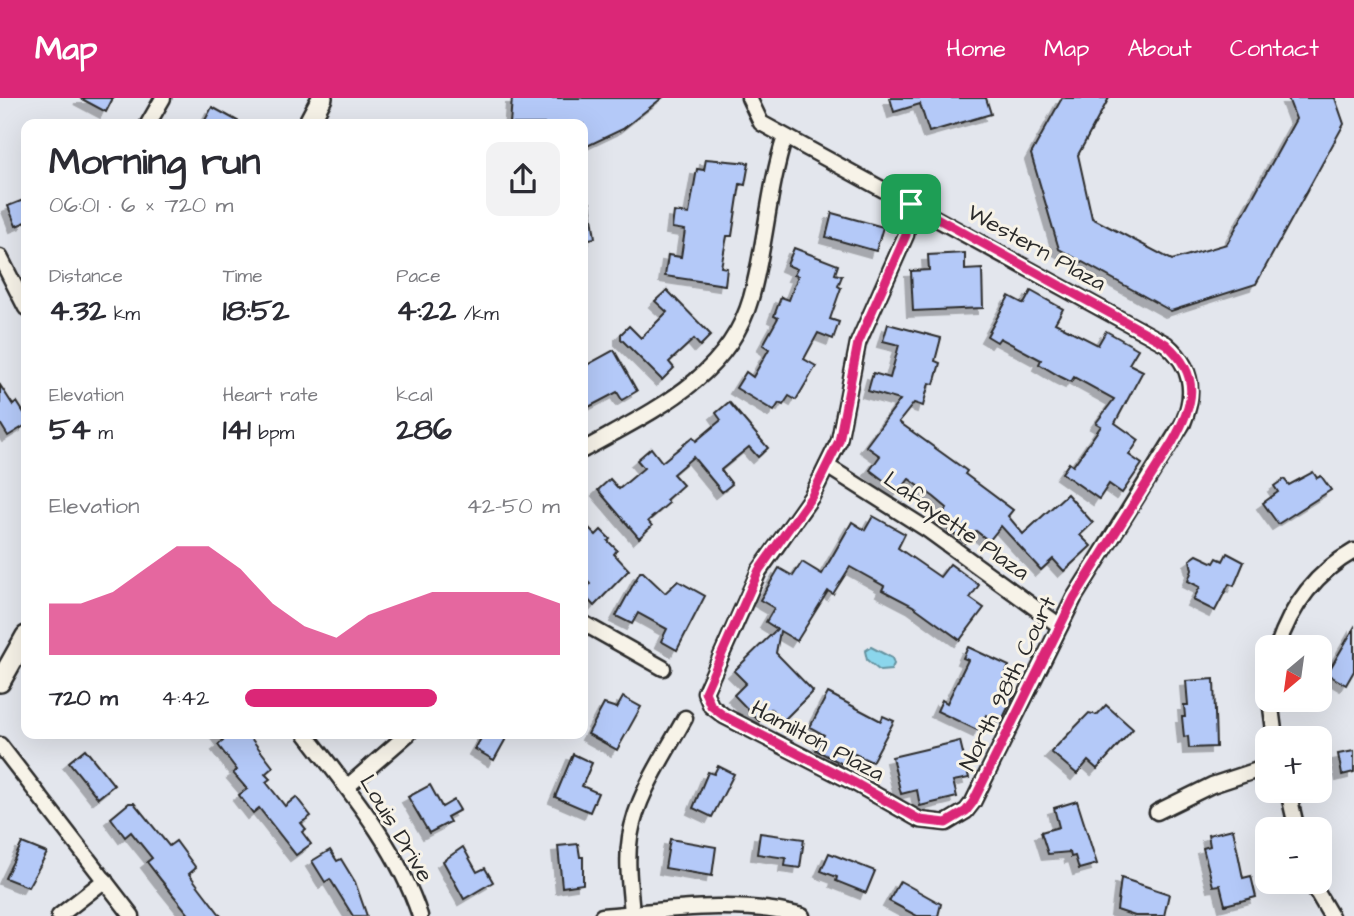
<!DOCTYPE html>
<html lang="en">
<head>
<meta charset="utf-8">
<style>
  body { margin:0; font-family:"Architects Daughter",sans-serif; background:#f2f2f3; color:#2b2b33; height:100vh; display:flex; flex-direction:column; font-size:26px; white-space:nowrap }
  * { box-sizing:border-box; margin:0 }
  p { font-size:23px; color:#7c7c81 }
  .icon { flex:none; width:38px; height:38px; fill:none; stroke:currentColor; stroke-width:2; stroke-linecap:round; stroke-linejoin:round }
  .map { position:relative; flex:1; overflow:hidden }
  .side { position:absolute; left:21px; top:21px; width:567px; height:620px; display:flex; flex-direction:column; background:#fff; border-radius:14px; box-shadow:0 7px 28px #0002 }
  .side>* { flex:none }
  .needle { width:46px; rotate:209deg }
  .tools { position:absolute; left:1255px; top:537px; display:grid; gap:14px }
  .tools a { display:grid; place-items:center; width:77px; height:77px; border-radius:14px; background:#fff; box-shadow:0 7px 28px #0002; font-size:35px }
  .pin { position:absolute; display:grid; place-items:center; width:60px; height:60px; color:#fff; margin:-30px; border-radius:14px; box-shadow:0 4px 10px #0006 }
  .round { display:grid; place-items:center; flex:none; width:74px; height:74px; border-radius:14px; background:#f2f2f3 }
  .headline { display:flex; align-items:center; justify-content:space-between; height:119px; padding:0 28px }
  h1 { font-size:38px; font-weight:700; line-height:52px }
  .metrics { display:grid; grid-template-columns:repeat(3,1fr); gap:10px; height:119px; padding:7px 28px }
  .metrics div { display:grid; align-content:center }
  .metrics b { font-size:30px; font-weight:700 }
  .metrics small { font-size:19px; font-weight:400 }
  .metrics p { font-size:19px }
  .chart { height:196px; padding:14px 28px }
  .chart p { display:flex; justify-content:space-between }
  .chart svg { width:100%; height:126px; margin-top:7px; fill:#db2777; opacity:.7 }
  ul { padding:0 28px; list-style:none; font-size:23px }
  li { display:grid; grid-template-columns:112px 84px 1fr; align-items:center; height:52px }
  li i { height:18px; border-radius:9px; background:#db2777 }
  header { display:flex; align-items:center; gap:42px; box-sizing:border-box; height:98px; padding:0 35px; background:#db2777; color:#fff }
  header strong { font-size:33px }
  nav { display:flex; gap:38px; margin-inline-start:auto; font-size:24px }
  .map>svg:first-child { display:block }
</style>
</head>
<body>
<header>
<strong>Map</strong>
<nav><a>Home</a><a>Map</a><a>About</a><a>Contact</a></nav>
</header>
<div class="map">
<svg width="1354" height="818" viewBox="0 0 1354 818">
  <defs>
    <filter id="shadow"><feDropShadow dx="-6" dy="6" stdDeviation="0" flood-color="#0004"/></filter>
  </defs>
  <rect width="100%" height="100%" fill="#e3e6ed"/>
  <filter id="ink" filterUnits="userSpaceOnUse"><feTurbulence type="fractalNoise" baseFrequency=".0143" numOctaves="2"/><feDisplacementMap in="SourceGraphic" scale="14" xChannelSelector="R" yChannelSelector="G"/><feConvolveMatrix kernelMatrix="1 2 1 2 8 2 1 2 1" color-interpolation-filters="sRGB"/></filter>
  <g filter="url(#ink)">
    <polygon fill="#8bd6ec" stroke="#65929f" stroke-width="2" points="871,549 892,560 894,566 891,572 880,573 867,562 865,553"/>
    <g fill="#b4c9f8" stroke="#2b2b2b" stroke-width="2" filter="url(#shadow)">
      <polygon points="80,0 113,0 106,14"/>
      <polygon points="512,0 662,0 623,31 583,50 583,26 510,26"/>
      <polygon points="890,0 986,0 991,16 929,34 920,6 894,14"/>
      <polygon points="1062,0 1109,0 1078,57 1092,120 1172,162 1227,146 1296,21 1288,0 1335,0 1344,26 1256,186 1171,213 1059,151 1031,56"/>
      <polygon points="212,9 243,26 203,26"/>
      <polygon points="706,61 749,65 745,87 740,86 732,138 727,138 721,169 727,170 725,187 665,178 668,157 681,159 685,132 672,130 674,114 689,116 697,71 704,72"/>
      <polygon points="26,101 26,124 16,128 8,108"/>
      <polygon points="583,105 590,105 595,140 583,142"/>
      <polygon points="832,115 883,129 876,153 826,139"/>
      <polygon points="794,150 838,167 835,176 842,178 838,188 841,190 830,221 839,224 833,241 818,235 804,261 816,268 796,302 789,298 783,307 779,305 774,313 736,290 746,274 753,279 769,251 763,247 778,220 774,218 781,199 789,202 798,178 794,177 797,171 787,167"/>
      <polygon points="965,155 965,172 982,171 983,210 913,213 911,173 929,172 928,157"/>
      <polygon points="667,192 711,237 700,248 694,241 669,264 674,270 662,282 621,241 621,236 629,228 641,240 667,214 655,203"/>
      <polygon points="1031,193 1063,211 1055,225 1098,247 1106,233 1138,251 1129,266 1143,273 1115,325 1139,342 1129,357 1142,366 1122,395 1109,386 1099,401 1062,375 1069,365 1073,368 1101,328 1096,325 1114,301 1074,279 1071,284 1061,279 1039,266 1041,262 1000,240 997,244 987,238 1009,198 1024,206"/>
      <polygon points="888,226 941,240 935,263 940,265 934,286 929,285 923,308 914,305 899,324 967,373 965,376 1013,412 1008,418 1023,436 1067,396 1093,425 1080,437 1091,448 1064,473 1053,461 1041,472 1001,428 989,443 976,433 966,445 937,423 947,410 934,399 909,381 899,394 870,372 880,358 866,348 900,302 868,293 873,275 890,280 899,247 883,243"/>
      <polygon points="614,252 637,293 622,302 617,294 583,312 583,269"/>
      <polygon points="0,287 13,307 17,304 26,318 26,327 8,338 0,325"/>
      <polygon points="729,304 768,350 758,359 749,349 721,372 732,386 722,394 693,359 673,376 683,387 666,402 669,405 648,423 652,428 639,440 598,392 610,381 619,391 644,370 637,362 651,350 662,364 693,339 696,343 721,322 716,315"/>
      <polygon points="1313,374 1317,380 1321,378 1331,392 1278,426 1263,405 1278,394 1274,388 1284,381 1289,387"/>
      <polygon points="873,418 905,436 898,450 940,479 950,466 979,487 970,500 984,510 960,542 913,508 882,492 884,488 850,469 833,496 828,493 797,543 780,533 776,555 813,593 783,623 771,611 759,623 734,597 746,585 734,573 777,531 766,524 774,510 760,502 779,470 793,478 802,464 822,476 852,424 865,432"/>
      <polygon points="583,424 596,437 601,432 610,441 608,443 617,452 614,456 629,472 594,508 583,496 590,486 583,478"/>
      <polygon points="1227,455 1244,464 1234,488 1229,486 1215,513 1193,502 1200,489 1188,483 1192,472 1190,462 1197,457 1214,465 1217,460 1223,463"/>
      <polygon points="640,474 643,474 665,495 678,483 705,498 677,552 661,543 667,531 638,515 632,526 616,518"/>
      <polygon points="1354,530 1354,573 1346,587 1327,576"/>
      <polygon points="968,549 1009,568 1002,584 1017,591 1001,624 986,617 979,633 937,613 942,602 947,605 968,562 963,560"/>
      <polygon points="1214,581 1216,649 1189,650 1188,638 1184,639 1182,619 1185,619 1184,607 1188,607 1186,583"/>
      <polygon points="828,595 881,623 883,618 894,623 872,664 855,656 848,669 816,652 824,637 810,629"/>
      <polygon points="623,599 641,609 617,652 588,636 604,606 617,610"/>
      <polygon points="1106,607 1133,631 1097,671 1088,663 1077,676 1051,654 1089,615 1097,617"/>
      <polygon points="217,635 247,635 273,669 265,676 270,681 266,684 285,708 296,699 311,718 301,725 306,731 302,734 311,746 296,757 259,710 253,715 239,697 247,691 233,675 237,672 218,647 223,643"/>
      <polygon points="484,635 509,635 494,662 475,651"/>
      <polygon points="960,643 969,680 953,683 957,699 920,708 917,692 901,696 892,659"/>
      <polygon points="85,651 114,687 98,700 69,664"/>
      <polygon points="1354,653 1354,674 1342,677 1338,656"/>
      <polygon points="573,656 592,665 582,688 598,695 590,714 555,699"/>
      <polygon points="718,668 734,676 712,719 693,710 708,674 714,676"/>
      <polygon points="430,687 442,709 454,702 460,712 447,719 450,724 429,735 408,699"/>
      <polygon points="1077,703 1097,766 1079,771 1075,758 1071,759 1070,754 1048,756 1041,734 1059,729 1054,710"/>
      <polygon points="129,705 134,705 169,748 176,743 196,770 189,776 221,818 190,818 161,782 147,764 152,760 131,734 125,739 111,720"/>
      <polygon points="1233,731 1243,780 1251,778 1256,799 1225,807 1220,787 1213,788 1203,750 1210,748 1208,737"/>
      <polygon points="760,735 804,741 800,770 785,768 786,760 757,756"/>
      <polygon points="670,741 716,749 712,778 665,770"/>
      <polygon points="22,745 47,755 28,789 5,780"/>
      <polygon points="578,746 580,759 583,759 583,786 562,789 558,748"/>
      <polygon points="463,749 477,774 485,770 493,784 464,801 443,763"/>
      <polygon points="330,752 337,763 341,761 355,784 367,818 353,818 330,781 325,784 312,763"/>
      <polygon points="829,755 875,773 866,795 836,783 837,779 821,773"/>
      <polygon points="1121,780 1169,796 1164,818 1135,818 1117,812"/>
      <polygon points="900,783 941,806 938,818 917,818 889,803"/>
    </g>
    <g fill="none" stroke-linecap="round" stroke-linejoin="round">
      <defs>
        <g id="street">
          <path d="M749 0 761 25 1166 246C1192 268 1196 294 1183 325L1074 500 973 704 966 713 946 725 920 722 853 684 724 618 711 608 705 594 759 473 812 398 839 343 858 245 906 137 911 106"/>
          <polyline points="148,26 163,0"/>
          <polyline points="0,159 26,210"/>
          <path d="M583 352C650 314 728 281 751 200 766 147 768 91 785 39"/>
          <polyline points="827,368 928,432 1060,528"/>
          <polyline points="583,525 663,570"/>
          <path d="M1277 550C1291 508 1315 475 1354 453"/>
          <polyline points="1270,602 1275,640"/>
          <path d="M305 635C348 691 398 750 420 818"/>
          <polyline points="0,647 132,818"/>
          <polyline points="347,689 409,635"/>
          <polyline points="1288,693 1297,732"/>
          <polyline points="1157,714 1212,687 1267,669"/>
          <polyline points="1311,784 1331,818"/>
          <path d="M632 815C630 790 626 764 630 739 637 696 665 657 685 620"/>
          <polyline points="59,818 105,782"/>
          <path d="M602 818C668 812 737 801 802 818"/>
        </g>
        <g id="secondary">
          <polyline points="308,26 322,0"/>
          <polyline points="0,584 26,538"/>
        </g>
      </defs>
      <use href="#street" stroke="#2b2b2b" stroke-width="19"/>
      <use href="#secondary" stroke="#2b2b2b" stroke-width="24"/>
      <use href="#street" stroke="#f7f3e8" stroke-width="14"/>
      <use href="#secondary" stroke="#f7f3e8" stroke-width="19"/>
    </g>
  </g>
  <g fill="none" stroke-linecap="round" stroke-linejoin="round" filter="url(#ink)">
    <defs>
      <path id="route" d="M911 106 1166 246C1202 278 1194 307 1172 345L1074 500 973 704 966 713 946 725 920 722 853 684 724 618 711 608 705 594 759 472 812 398 839 343 858 245 906 137Z"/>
    </defs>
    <use href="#route" stroke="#fff" stroke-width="14"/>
    <use href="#route" stroke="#db2777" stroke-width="9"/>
  </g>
  <g text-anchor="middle" stroke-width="6" stroke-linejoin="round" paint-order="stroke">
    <g font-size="23" fill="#2b2b2b" stroke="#f7f3e8">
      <text transform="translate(1037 149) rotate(29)" y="8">Western Plaza</text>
      <text transform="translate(957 427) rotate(35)" y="8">Lafayette Plaza</text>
      <text transform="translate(1007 585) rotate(-64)" y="8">North 98th Court</text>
      <text transform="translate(818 642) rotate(28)" y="8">Hamilton Plaza</text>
      <text transform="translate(397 730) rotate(59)" y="8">Louis Drive</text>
    </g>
  </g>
</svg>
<div class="tools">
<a><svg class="needle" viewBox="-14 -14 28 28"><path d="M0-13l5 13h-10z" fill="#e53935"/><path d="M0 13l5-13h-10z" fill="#7c7c81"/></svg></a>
<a>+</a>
<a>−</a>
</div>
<div class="pin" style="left:911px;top:106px;background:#1e9e55"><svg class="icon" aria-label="arrive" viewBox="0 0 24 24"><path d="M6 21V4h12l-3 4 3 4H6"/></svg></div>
<section class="side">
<div class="headline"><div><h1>Morning run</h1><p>06:01 · 6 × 720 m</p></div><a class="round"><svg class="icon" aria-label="share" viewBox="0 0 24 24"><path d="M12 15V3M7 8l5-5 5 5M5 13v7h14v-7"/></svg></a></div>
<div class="metrics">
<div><p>Distance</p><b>4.32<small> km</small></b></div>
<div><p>Time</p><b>18:52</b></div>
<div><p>Pace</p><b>4:22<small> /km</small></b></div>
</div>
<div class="metrics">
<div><p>Elevation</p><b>54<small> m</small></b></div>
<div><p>Heart rate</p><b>141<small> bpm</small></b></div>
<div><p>kcal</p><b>286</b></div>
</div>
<div class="chart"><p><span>Elevation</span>42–50 m</p>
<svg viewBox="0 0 160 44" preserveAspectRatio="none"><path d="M0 44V26L10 26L20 22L30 14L40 6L50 6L60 14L70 26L80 34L90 38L100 30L110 26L120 22L130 22L140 22L150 22L160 26V44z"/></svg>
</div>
<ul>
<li><b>720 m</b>4:42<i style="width:61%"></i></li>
</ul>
</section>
</div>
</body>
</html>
